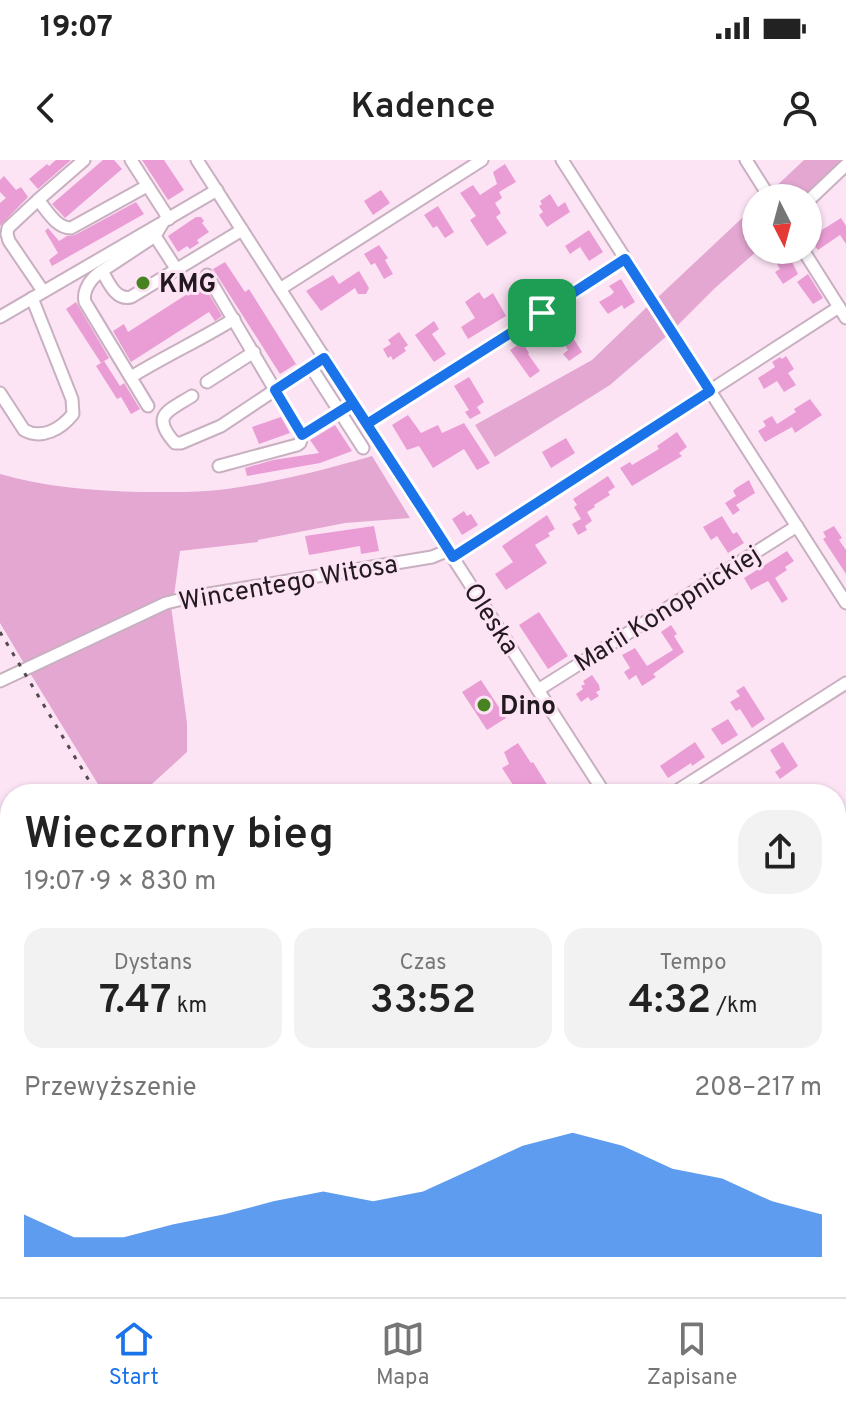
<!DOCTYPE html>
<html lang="pl">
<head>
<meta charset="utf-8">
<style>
  body { margin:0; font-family:Overpass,sans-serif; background:#f2f2f2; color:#222; height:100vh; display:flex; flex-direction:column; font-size:30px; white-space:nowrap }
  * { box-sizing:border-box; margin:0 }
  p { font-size:26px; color:#767676 }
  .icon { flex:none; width:44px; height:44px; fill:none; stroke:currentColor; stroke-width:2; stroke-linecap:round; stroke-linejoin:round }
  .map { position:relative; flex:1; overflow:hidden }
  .details { position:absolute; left:0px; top:624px; width:846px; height:514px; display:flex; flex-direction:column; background:#fff; border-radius:32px 32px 0 0; box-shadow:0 2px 6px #0004 }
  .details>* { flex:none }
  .needle { width:52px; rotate:174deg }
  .tools { position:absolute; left:742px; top:24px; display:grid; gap:16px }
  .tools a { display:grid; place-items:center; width:80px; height:80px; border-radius:50%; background:#fff; box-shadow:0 2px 6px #0004; font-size:40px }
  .pin { position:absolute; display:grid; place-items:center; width:68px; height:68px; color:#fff; margin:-34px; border-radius:16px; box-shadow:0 4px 12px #0006 }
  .round { display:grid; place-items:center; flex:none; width:84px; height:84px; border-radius:32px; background:#f2f2f2 }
  .overview { display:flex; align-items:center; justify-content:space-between; height:136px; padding:0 24px }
  h1 { font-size:44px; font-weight:600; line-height:60px }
  .figures { display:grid; grid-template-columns:repeat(3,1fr); gap:12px; height:136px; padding:8px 24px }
  .figures div { display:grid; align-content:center; border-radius:20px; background:#f2f2f2; text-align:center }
  .figures b { font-size:40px; font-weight:600 }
  .figures small { font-size:22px; font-weight:400 }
  .figures p { font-size:22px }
  .chart { height:224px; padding:16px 24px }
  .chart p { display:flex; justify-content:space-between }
  .chart svg { width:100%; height:144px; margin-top:8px; fill:#1a73e8; opacity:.7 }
  .status { display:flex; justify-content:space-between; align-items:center; height:56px; padding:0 40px; background:#fff; direction:ltr }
  .status svg { height:22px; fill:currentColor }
  header { display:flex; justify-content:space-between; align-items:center; height:104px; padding:0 24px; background:#fff; font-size:36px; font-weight:600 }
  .tab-bar { display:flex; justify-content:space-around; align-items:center; height:112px; border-top:2px solid #e0e0e0; background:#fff; font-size:22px; color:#767676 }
  .tab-bar a { display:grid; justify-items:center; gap:4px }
  .tab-bar .on { color:#1a73e8 }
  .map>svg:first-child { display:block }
</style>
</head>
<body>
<div class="status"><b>19:07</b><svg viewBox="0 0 49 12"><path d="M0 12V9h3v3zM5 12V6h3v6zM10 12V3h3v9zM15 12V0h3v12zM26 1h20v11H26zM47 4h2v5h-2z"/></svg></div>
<header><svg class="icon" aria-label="back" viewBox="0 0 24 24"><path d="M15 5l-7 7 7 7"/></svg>Kadence<svg class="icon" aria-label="person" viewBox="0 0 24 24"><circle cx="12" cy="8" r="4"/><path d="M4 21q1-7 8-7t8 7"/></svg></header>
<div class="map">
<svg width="846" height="1137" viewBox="0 0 846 1137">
  <rect width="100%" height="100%" fill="#fde4f5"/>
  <g fill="#e3a7d2">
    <polygon points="804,0 846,0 806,38 774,38 770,32"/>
    <polygon points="756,45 756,90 758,90 715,128 676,167 657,138"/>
    <polygon points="649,145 668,175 610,225 495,297 475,265 592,200"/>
    <path d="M372 296 410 358 345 363 258 380V382L180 391 174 436 25 505 0 463V314C46 327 93 331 141 332 169 332 199 333 227 329 276 322 324 310 372 296Z"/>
    <polygon points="171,446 187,563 187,592 141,634 104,634 30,513"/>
  </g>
  <g fill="#ea9dd5">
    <polygon points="56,0 71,0 38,29 29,19 47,4 49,6"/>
    <polygon points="103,0 114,0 122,9 65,58 52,44"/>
    <polygon points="142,0 164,0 184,30 168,40"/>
    <polygon points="505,4 516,22 499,32 502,38 495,43 501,53 496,57 507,73 487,86 470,60 476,56 460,33 473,25 480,35 497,24 493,12"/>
    <polygon points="4,16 16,30 21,27 28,37 0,66 0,43 6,38 0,32 0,20"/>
    <polygon points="381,30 390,43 373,55 364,41"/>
    <polygon points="550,34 558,47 565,42 570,52 547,67 539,55 543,52 539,46 542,44 540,41"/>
    <polygon points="136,42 144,54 52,106 49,100 58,93 45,71 48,68 59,81 67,76 75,75"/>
    <polygon points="438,46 454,72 445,78 437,66 433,68 424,55"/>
    <polygon points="196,57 201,57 204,61 202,63 209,72 197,80 199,83 190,89 187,86 178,92 168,76"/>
    <polygon points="841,58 846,66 846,84 840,75 818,90 809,78"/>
    <polygon points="589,70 603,92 589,101 580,87 570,94 565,86"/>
    <polygon points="379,85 388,98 385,100 393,114 384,119 375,103 371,105 364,94"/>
    <polygon points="789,96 798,114 783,124 775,112 780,109 777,104"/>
    <polygon points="225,102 245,132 249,129 296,204 280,214 213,109"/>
    <polygon points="359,111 369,128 366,134 358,134 355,128 321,151 306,131 333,115 339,124"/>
    <polygon points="808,114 823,138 813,144 797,122"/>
    <polygon points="621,119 635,142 624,149 622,145 608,154 599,142 611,135 614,132 609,126"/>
    <polygon points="203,124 222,156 215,161 209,152 131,202 113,171 124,164 128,172"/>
    <polygon points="479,132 484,139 493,133 506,156 468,179 461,167 475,158 465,142"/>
    <polygon points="76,142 109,198 101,203 66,149"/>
    <polygon points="560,157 582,192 569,201 563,194 568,190 551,163"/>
    <polygon points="434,161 439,169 432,174 446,194 434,202 415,175"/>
    <polygon points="399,172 408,185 404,188 406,191 393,200 391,196 388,198 383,189 391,184 388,180"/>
    <polygon points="522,182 529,193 528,194 540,211 530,218 510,190"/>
    <polygon points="786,196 794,209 788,213 796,225 784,232 777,221 764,229 758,218 775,207 772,202 780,197 782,199"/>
    <polygon points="104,201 120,226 124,223 140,249 131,254 121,237 117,239 96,206"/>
    <polygon points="469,217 484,242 477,247 481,253 470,259 465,252 469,250 454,226"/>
    <polygon points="810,239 822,255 795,273 792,267 765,282 758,271 766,266 763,261 772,256 777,264 796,252 794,249"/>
    <polygon points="408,255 421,273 438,265 442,273 464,263 490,303 477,310 464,289 433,308 419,286 407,290 392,265"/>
    <polygon points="281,257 290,273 259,284 252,267"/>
    <polygon points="335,265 352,291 320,303 247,316 245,308 273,300 319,293 310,280"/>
    <polygon points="677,272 687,287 679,293 682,296 632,326 620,308 630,302 632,305 659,289 657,286"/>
    <polygon points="566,278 575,293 551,308 542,292"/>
    <polygon points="608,316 615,327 608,332 610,335 594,345 595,347 587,352 592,361 585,366 587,370 578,375 572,364 581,359 574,347 577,345 573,339"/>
    <polygon points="749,320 755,333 736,345 740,350 733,355 725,343 736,336 733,331 736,328"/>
    <polygon points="464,351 467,356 471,354 478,365 462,375 452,359"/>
    <polygon points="547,355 555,369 548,373 550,376 535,385 547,403 506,430 495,414 513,402 502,386"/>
    <polygon points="722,356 733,374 737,372 744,383 728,393 717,376 711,380 703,367"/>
    <polygon points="374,366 379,391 361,394 360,386 309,395 305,376"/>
    <polygon points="834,366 842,378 839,380 846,390 846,414 823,379 826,377 823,372"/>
    <polygon points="787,391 794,401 785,407 787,410 775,418 788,439 782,443 768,421 751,430 744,418"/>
    <polygon points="539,452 568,496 548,509 519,465"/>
    <polygon points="671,465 677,474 674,476 684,492 653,514 656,517 642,526 636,515 629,520 624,512 630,508 622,495 635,488 647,506 673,490 661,472"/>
    <polygon points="592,515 599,525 600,530 596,532 599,536 591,541 588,537 581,542 576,534 583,529 581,526 585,524 583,521"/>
    <polygon points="481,520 506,558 487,570 462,532"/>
    <polygon points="744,526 765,559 752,568 740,549 736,551 730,542 740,536 736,531"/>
    <polygon points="728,559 738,575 722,585 711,569"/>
    <polygon points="695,582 705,597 692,606 691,603 668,618 660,606"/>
    <polygon points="783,582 798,606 780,619 775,612 781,608 770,590"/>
    <polygon points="518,583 531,603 533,602 553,634 519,634 502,608 509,604 504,592"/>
  </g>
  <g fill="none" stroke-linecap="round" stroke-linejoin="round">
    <defs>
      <g id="minor">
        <path d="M84 0 38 40C47 50 56 68 71 68L147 26"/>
        <polyline points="131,0 169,59"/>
        <polyline points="197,0 605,634"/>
        <polyline points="562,0 846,443"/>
        <polyline points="746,0 770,38"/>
        <path d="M217 30 164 61 155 76 102 111C109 123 116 141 131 137L242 70"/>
        <polyline points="38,40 8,68 7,74 9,81 43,131"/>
        <polyline points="808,41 846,5"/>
        <polyline points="155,76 177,110"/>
        <polyline points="803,90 846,158"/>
        <path d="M102 111C92 117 82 130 85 142L148 246"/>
        <polyline points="207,115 275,230 324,198"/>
        <polyline points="280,129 482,0"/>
        <polyline points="0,157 160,64"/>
        <polyline points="311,207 363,288"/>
        <path d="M131 217C165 196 200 180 234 159"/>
        <polyline points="207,222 254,192"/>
        <path d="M0 233 24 270C42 280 61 269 73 254L72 239 32 138"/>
        <path d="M192 236C168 251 150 255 175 283H181L221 266 275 230 302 275 300 283 297 285 219 306"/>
        <polyline points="367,264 625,99"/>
        <polyline points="302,275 353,243"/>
        <polyline points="453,397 839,147"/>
        <polyline points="0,521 166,443 191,437 432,397 449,390"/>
        <polyline points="538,530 797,366"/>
        <polyline points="672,634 846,523"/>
        <polyline points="836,704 846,698"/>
        <polyline points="836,906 846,906"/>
        <polyline points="836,957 846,970"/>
        <polyline points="836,1057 846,1048"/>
        <polyline points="836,1092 842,1137"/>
        <polyline points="355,1137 370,1128"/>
      </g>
    </defs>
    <use href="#minor" stroke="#c8b0c1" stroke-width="15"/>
    <polyline stroke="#ae9ba8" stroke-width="2" stroke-dasharray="8 4" stroke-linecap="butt" points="414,1128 419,1137"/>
    <use href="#minor" stroke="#fff" stroke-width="11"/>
    <g stroke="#554951" stroke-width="3" stroke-dasharray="4 8" stroke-linecap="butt">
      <polyline points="0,472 97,634"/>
      <polyline points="387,1128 392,1137"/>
    </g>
  </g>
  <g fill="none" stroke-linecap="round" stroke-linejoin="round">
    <defs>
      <path id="route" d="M542 153 367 264 324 198 275 230 302 275 353 243C386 294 420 345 453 397L710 231 625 99 542 153"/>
    </defs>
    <use href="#route" stroke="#fff" stroke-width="16"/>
    <use href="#route" stroke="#1a73e8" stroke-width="10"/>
  </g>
  <g fill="#478321" stroke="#fde4f5" stroke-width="3">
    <circle cx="143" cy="123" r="8"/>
    <circle cx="484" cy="545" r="8"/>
  </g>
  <g text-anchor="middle" stroke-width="6" stroke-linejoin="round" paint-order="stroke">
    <g font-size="26" font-weight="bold" fill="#221a20" stroke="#fde4f5" text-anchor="start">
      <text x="159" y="132">KMG</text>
      <text x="500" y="554">Dino</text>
    </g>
    <g font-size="26" fill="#221a20" stroke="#fde4f5">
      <text transform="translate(288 422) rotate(-10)" y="9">Wincentego Witosa</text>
      <text transform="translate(667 448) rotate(-32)" y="9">Marii Konopnickiej</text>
      <text transform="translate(492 458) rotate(57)" y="9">Oleska</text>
    </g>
  </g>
</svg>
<div class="tools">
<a><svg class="needle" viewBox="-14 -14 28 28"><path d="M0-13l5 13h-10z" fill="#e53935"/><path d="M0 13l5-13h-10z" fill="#767676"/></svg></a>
</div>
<div class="pin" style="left:542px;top:153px;background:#1e9e55"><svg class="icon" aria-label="arrive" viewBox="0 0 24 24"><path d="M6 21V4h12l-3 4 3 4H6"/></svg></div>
<section class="details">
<div class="overview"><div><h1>Wieczorny bieg</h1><p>19:07 · 9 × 830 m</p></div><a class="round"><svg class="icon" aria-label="share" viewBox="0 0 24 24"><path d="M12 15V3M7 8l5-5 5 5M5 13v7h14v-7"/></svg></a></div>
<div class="figures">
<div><p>Dystans</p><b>7.47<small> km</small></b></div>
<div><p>Czas</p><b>33:52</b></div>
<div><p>Tempo</p><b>4:32<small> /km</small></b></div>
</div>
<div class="chart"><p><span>Przewyższenie</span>208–217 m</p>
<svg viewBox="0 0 160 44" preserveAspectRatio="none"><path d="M0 44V31L10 38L20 38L30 34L40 31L50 27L60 24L70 27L80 24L90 17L100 10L110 6L120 10L130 17L140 20L150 27L160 31V44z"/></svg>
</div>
</section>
</div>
<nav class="tab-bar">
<a class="on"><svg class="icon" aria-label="home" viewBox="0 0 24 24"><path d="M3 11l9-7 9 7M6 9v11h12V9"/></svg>Start</a>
<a><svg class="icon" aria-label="map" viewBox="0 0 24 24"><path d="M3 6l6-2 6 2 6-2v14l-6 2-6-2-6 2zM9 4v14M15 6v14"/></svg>Mapa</a>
<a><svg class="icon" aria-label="saved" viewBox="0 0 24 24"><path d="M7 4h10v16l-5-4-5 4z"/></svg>Zapisane</a>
</nav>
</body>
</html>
